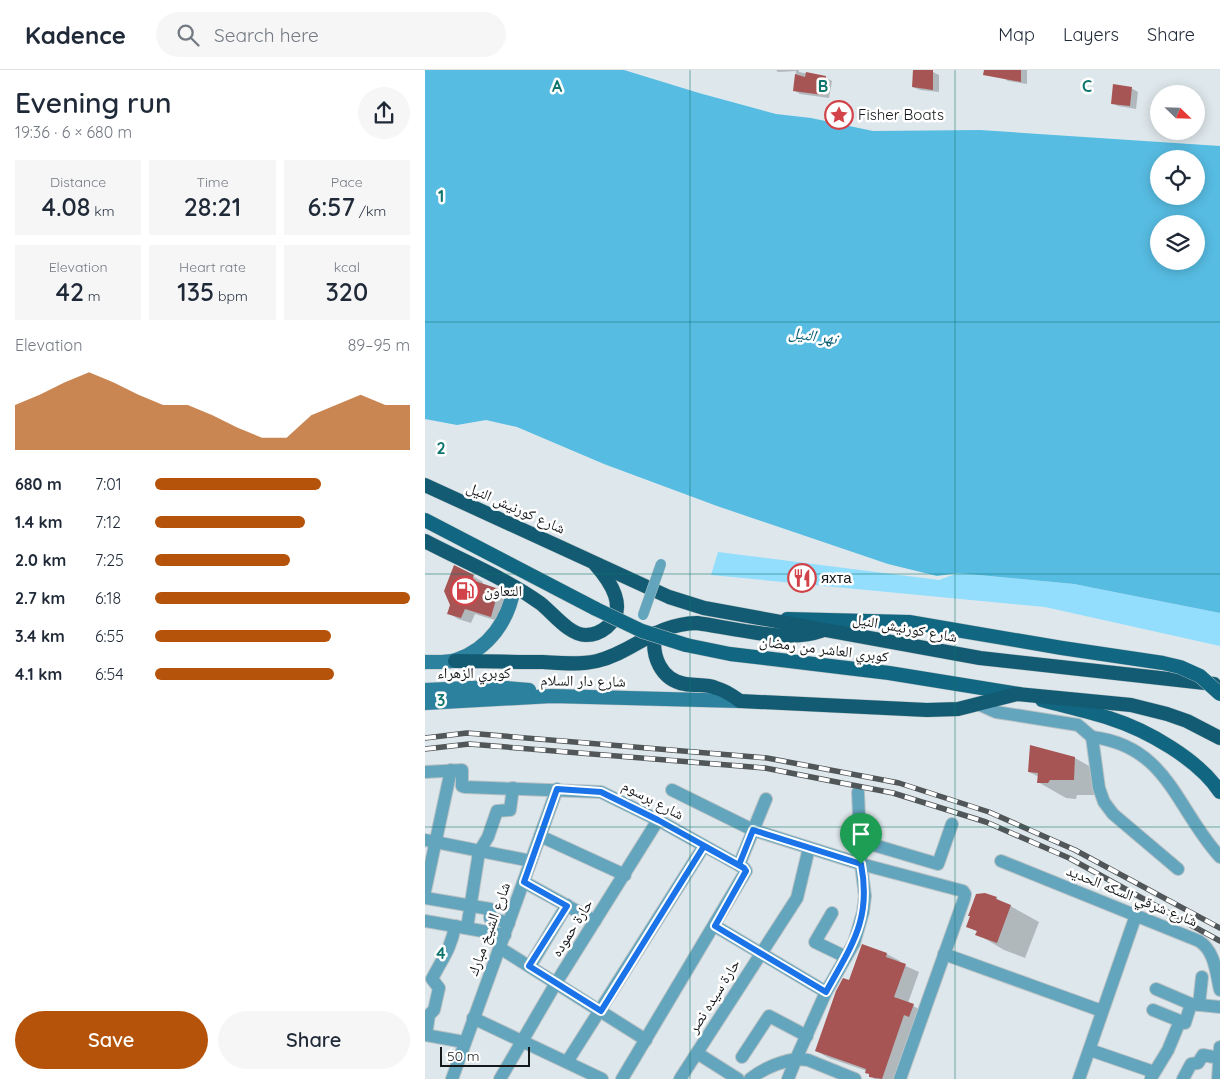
<!DOCTYPE html>
<html lang="en">
<head>
<meta charset="utf-8">
<style>
  body { margin:0; font-family:Quicksand,"Noto Naskh Arabic",sans-serif; background:#f6f6f7; color:#1f2937; height:100vh; display:flex; flex-direction:column; font-size:19px; white-space:nowrap }
  * { box-sizing:border-box; margin:0 }
  p { font-size:16px; color:#747a83 }
  .icon { flex:none; width:28px; height:28px; fill:none; stroke:currentColor; stroke-width:2; stroke-linecap:round; stroke-linejoin:round }
  .map { position:relative; flex:1; overflow:hidden }
  .drawer { display:flex; flex-direction:column; background:#fff; width:425px }
  .drawer>* { flex:none }
  .needle { width:32px; rotate:113deg }
  .tools { position:absolute; left:725px; top:15px; display:grid; gap:10px }
  .tools a { display:grid; place-items:center; width:55px; height:55px; border-radius:50%; background:#fff; box-shadow:0 2px 12px #0003; font-size:25px }
  .scale { position:absolute; left:15px; bottom:12px; width:90px; box-sizing:border-box; padding-left:5px; border:2px solid #15181a; border-top:0; font-size:14px; line-height:18px; white-space:nowrap; color:#15181a; -webkit-text-stroke:4px #fff; paint-order:stroke }
  .pin { position:absolute; display:grid; place-items:center; width:42px; height:42px; color:#fff; margin:-51px -21px; border-radius:50% 50% 50% 0; rotate:-45deg; box-shadow:0 0 5px #0007 }
  .pin .icon { rotate:45deg }
  .round { display:grid; place-items:center; flex:none; width:52px; height:52px; border-radius:26px; background:#f6f6f7 }
  .head { display:flex; align-items:center; justify-content:space-between; height:85px; padding:0 15px }
  h1 { font-size:28px; font-weight:600; line-height:38px }
  .stats { display:grid; grid-template-columns:repeat(3,1fr); gap:8px; height:85px; padding:5px 15px }
  .stats div { display:grid; align-content:center; border-radius:0px; background:#f6f6f7; text-align:center }
  .stats b { font-size:25px; font-weight:600 }
  .stats small { font-size:14px; font-weight:400 }
  .stats p { font-size:14px }
  .chart { height:140px; padding:10px 15px }
  .chart p { display:flex; justify-content:space-between }
  .chart svg { width:100%; height:90px; margin-top:5px; fill:#b45309; opacity:.7 }
  .cta { display:flex; gap:10px; margin-top:auto; padding:10px 15px }
  .cta a { flex:1; height:58px; border-radius:30px; background:#b45309; color:#fff; font-size:20px; font-weight:600; line-height:58px; text-align:center }
  .cta a+a { background:#f6f6f7; color:#1f2937 }
  ul { padding:0 15px; list-style:none; font-size:16px }
  li { display:grid; grid-template-columns:80px 60px 1fr; align-items:center; height:38px }
  li i { height:12px; border-radius:6px; background:#b45309 }
  header { display:flex; align-items:center; gap:30px; box-sizing:border-box; height:70px; padding:0 25px; background:#fff; border-bottom:1px solid #e0e1e3 }
  header strong { font-size:24px }
  nav { display:flex; gap:28px; margin-inline-start:auto; font-size:18px }
  .search { width:350px; height:45px; background:#f6f6f7; display:flex; align-items:center; gap:12px; box-sizing:border-box; padding:0 18px; border-radius:28px; color:#747a83; font-size:19px }
  main { display:flex; flex:1; min-height:0 }
  .map>svg:first-child { display:block }
</style>
</head>
<body>
<header>
<strong>Kadence</strong>
<div class="search"><svg class="icon" aria-label="search" viewBox="0 0 24 24"><circle cx="10" cy="10" r="6"/><path d="M15 15l6 6"/></svg>Search here</div>
<nav><a>Map</a><a>Layers</a><a>Share</a></nav>
</header>
<main>
<section class="drawer">
<div class="head"><div><h1>Evening run</h1><p>19:36 · 6 × 680 m</p></div><a class="round"><svg class="icon" aria-label="share" viewBox="0 0 24 24"><path d="M12 15V3M7 8l5-5 5 5M5 13v7h14v-7"/></svg></a></div>
<div class="stats">
<div><p>Distance</p><b>4.08<small> km</small></b></div>
<div><p>Time</p><b>28:21</b></div>
<div><p>Pace</p><b>6:57<small> /km</small></b></div>
</div>
<div class="stats">
<div><p>Elevation</p><b>42<small> m</small></b></div>
<div><p>Heart rate</p><b>135<small> bpm</small></b></div>
<div><p>kcal</p><b>320</b></div>
</div>
<div class="chart"><p><span>Elevation</span>89–95 m</p>
<svg viewBox="0 0 160 44" preserveAspectRatio="none"><path d="M0 44V22L10 17L20 11L30 6L40 11L50 17L60 22L70 22L80 27L90 33L100 38L110 38L120 27L130 22L140 17L150 22L160 22V44z"/></svg>
</div>
<ul>
<li><b>680 m</b>7:01<i style="width:65%"></i></li>
<li><b>1.4 km</b>7:12<i style="width:59%"></i></li>
<li><b>2.0 km</b>7:25<i style="width:53%"></i></li>
<li><b>2.7 km</b>6:18<i style="width:100%"></i></li>
<li><b>3.4 km</b>6:55<i style="width:69%"></i></li>
<li><b>4.1 km</b>6:54<i style="width:70%"></i></li>
</ul>
<div class="cta"><a>Save</a><a>Share</a></div>
</section>
<div class="map">
<svg width="795" height="1009" viewBox="0 0 795 1009">
  <rect width="100%" height="100%" fill="#dee7eb"/>
  <polygon fill="#93defd" points="293,482 514,510 533,503 649,514 795,543 795,576 620,537 286,505"/>
  <path fill="#57bce2" fill-rule="evenodd" d="M0 0H199L274 23 351 44 386 48 448 61 555 60 795 76V543L649 514 533 503 512 506 463 494 292 436 179 394 92 357 61 350 32 355 0 349ZM734 89H771V126H734ZM734 154H771V191H734Z"/>
  <g fill="#0003">
    <polygon points="351,0 374,0 374,2 400,7 407,11 404,28 375,24 369,20 371,1 353,2"/>
    <polygon points="489,0 508,2 514,5 514,22 495,20 488,17"/>
    <polygon points="577,0 602,0 602,14 583,11 577,7"/>
    <polygon points="706,18 713,22 711,39 693,36 687,33"/>
    <polygon points="48,506 58,512 57,515 74,521 84,526 76,552 50,544 46,553 33,549 23,543"/>
    <polygon points="650,688 678,704 677,725 652,725 651,729 641,728 613,712 614,707 604,702"/>
    <polygon points="571,828 614,852 600,888 579,880 552,864 553,862 543,856"/>
    <polygon points="462,884 475,891 474,893 494,902 483,933 501,943 472,1009 449,1009 442,1001 404,988 391,981 425,912"/>
  </g>
  <g fill="#a75554">
    <polygon points="488,0 508,0 508,20 487,17"/>
    <polygon points="559,0 596,0 596,12 558,5"/>
    <polygon points="381,2 401,6 398,25 368,21 370,4 380,7"/>
    <polygon points="688,14 707,17 705,36 686,34"/>
    <polygon points="29,495 49,505 47,510 74,519 66,547 40,539 36,548 22,544 25,535 19,521"/>
    <polygon points="605,675 650,687 649,710 625,710 623,713 612,713 613,703 603,702"/>
    <polygon points="560,823 572,827 571,829 586,835 572,873 550,865 552,861 541,857 545,846 543,846 551,824"/>
    <polygon points="437,874 462,883 461,887 481,894 469,927 489,934 484,947 479,945 457,1009 444,1007 444,1004 440,1003 441,999 390,981 411,921 418,908 424,910"/>
  </g>
  <g fill="none" stroke-linecap="round" stroke-linejoin="round">
    <defs>
      <g id="minor">
        <polyline points="553,634 571,642 653,655 667,667"/>
        <path d="M667 667C743 676 751 739 795 787"/>
        <polyline points="667,667 674,718 679,732 688,744 753,799"/>
        <polyline points="0,702 37,700 37,716 40,717 176,722 233,750 319,798 321,801 197,1009"/>
        <polyline points="247,720 328,760 436,794 538,821 540,824 539,829 475,1009"/>
        <polyline points="115,766 200,805"/>
        <polyline points="0,770 106,791"/>
        <polyline points="435,771 513,794 527,754"/>
        <path d="M576 791 774 871C790 881 791 903 795 920"/>
        <polyline points="314,795 341,729"/>
        <polyline points="99,812 170,851"/>
        <polyline points="0,821 26,700"/>
        <polyline points="0,828 65,839 65,848 84,853"/>
        <polyline points="407,843 390,872 421,887"/>
        <polyline points="0,851 80,865"/>
        <polyline points="290,856 401,922"/>
        <polyline points="42,858 54,782 63,767 72,741 85,740 88,718"/>
        <polyline points="75,878 221,970"/>
        <polyline points="519,884 677,941"/>
        <polyline points="105,896 142,835"/>
        <polyline points="731,919 766,934 795,937"/>
        <polyline points="774,935 777,907"/>
        <polyline points="728,940 760,953 766,934"/>
        <polyline points="48,948 177,1009"/>
        <polyline points="0,965 39,972"/>
        <path d="M1 965 4 945 9 940 14 918 7 909C17 889 26 879 30 856"/>
        <polyline points="665,980 729,1002"/>
        <polyline points="272,983 313,1009"/>
        <polyline points="317,987 344,946 382,966"/>
        <polyline points="142,992 279,776"/>
        <polyline points="726,1008 743,980 755,951"/>
        <polyline points="27,1009 132,719"/>
        <polyline points="75,1009 131,913 233,750"/>
        <polyline points="255,1009 372,828 384,778"/>
        <path d="M325 1009C339 998 354 992 371 989L401 922 429 873 438 842 440 826 436 794 433 722"/>
        <polyline points="363,1009 371,989 383,990 430,1009"/>
        <polyline points="654,1009 711,845"/>
        <polyline points="758,1009 766,994 773,993 778,985 794,988"/>
        <polyline points="793,1009 795,977"/>
      </g>
      <g id="secondary">
        <path d="M0 592C10 592 22 593 31 590 64 579 84 550 89 517"/>
        <polyline points="0,620 69,617 104,620"/>
        <polyline points="0,633 127,626 315,631"/>
      </g>
      <g id="primary">
        <polyline points="0,450 171,539"/>
        <polyline points="362,549 484,552"/>
        <polyline points="261,575 305,584 464,603 594,624"/>
        <path d="M617 630C639 636 662 641 684 648 722 660 773 689 795 722"/>
      </g>
      <g id="trunk">
        <polyline points="0,415 244,527 279,538 555,588 789,614"/>
        <path d="M0 471C38 491 80 508 115 533 128 543 144 565 161 565 169 565 176 562 182 557 204 538 185 511 170 494"/>
        <path d="M230 563C226 586 236 610 260 614 271 616 281 614 291 618 300 620 308 626 315 631L502 640 533 639 592 624 706 635 742 644 762 651 795 668"/>
        <path d="M30 591C59 591 89 592 118 592 136 593 155 595 172 591 209 582 229 554 272 553 307 558 363 573 396 561"/>
      </g>
    </defs>
    <use href="#minor" stroke="#bac2c5" stroke-width="14"/>
    <use href="#secondary" stroke="#bac2c5" stroke-width="15"/>
    <use href="#primary" stroke="#bac2c5" stroke-width="15"/>
    <use href="#trunk" stroke="#bac2c5" stroke-width="15"/>
    <use href="#minor" stroke="#64a5be" stroke-width="12"/>
    <use href="#secondary" stroke="#2c819f" stroke-width="14"/>
    <use href="#primary" stroke="#116781" stroke-width="14"/>
    <use href="#trunk" stroke="#125b72" stroke-width="14"/>
    <defs>
      <g id="rail">
        <polyline points="0,668 42,663 342,688 474,713 564,742 650,780 795,858"/>
        <polyline points="0,679 44,674 340,698 468,723 561,752 644,788 795,871"/>
      </g>
    </defs>
    <use href="#rail" stroke="#515659" stroke-width="5.5"/>
    <use href="#rail" stroke="#fff" stroke-width="4" stroke-dasharray="11" stroke-linecap="butt"/>
    <defs>
      <polyline id="pedestrian-bridge" points="218,545 236,494"/>
      <g id="primary-bridge">
        <polyline points="171,539 217,561 261,575"/>
        <polyline points="484,552 637,578 738,593 755,597 775,606 795,624"/>
      </g>
    </defs>
    <use href="#pedestrian-bridge" stroke="#bac2c5" stroke-width="11" stroke-linecap="butt"/>
    <use href="#primary-bridge" stroke="#bac2c5" stroke-width="15" stroke-linecap="butt"/>
    <use href="#pedestrian-bridge" stroke="#64a5be" stroke-width="10"/>
    <use href="#primary-bridge" stroke="#116781" stroke-width="14"/>
  </g>
  <g fill="none" stroke-linecap="round" stroke-linejoin="round">
    <defs>
      <path id="route" d="M436 794 328 760 314 795 233 750 176 722 132 719 99 812 142 836 104 896 176 941 279 776 319 798 321 801 290 856 401 922C426 876 447 850 436 794"/>
    </defs>
    <use href="#route" stroke="#fff" stroke-width="10"/>
    <use href="#route" stroke="#1a73e8" stroke-width="6"/>
  </g>
  <path fill="none" stroke="#0f766e" stroke-width="1" stroke-opacity="0.55" d="M265 0V1009M530 0V1009M0 252H795M0 504H795M0 757H795"/>
  <defs>
    <symbol id="sight-ring" viewBox="-11 -11 22 22"><circle r="9.5" fill="#fff" stroke="#d24249" stroke-width="1.5"/><path d="M0-6L1.8-2.2L6-1.7L2.9 1.2L3.7 5.4L0 3.3L-3.7 5.4L-2.9 1.2L-6-1.7L-1.8-2.2Z" fill="#d24249"/></symbol>
    <symbol id="restaurant-ring" viewBox="-11 -11 22 22"><circle r="9.5" fill="#fff" stroke="#d24249" stroke-width="1.5"/><path d="M-5-6h1v4h1v-4h1v4h1v-4h1v5L-1.5 .5V6h-2V.5L-5-1ZM5-6V6H3V1.5H1.5Q1.5-4 5-6Z" fill="#d24249"/></symbol>
    <symbol id="fuel-ring" viewBox="-11 -11 22 22"><circle r="9.5" fill="#fff" stroke="#d24249" stroke-width="1.5"/><path d="M-5.5-6h7V0h2V4h1.3V-2.5L3-4.5l.8-.8L6-3V5H2.5V1h-1V6h-7ZM-4.2-4.7v3.2H.2V-4.7Z" fill="#d24249"/></symbol>
  </defs>
  <g fill-rule="evenodd">
    <use href="#sight-ring" x="398" y="29" width="32" height="32"/>
    <use href="#restaurant-ring" x="361" y="492" width="32" height="32"/>
    <use href="#fuel-ring" x="24" y="505" width="32" height="32"/>
  </g>
  <g text-anchor="middle" stroke-width="5" stroke-linejoin="round" paint-order="stroke">
    <g font-size="15" fill="#15181a" stroke="#fff" text-anchor="start">
      <text x="433" y="50">Fisher Boats</text>
      <text x="396" y="513">яхта</text>
      <text x="59" y="526">التعاون</text>
    </g>
    <g font-size="15" fill="#15181a" stroke="#fff">
      <text transform="translate(91 438) rotate(24)" y="5">شارع كورنيش النيل</text>
      <text transform="translate(480 558) rotate(10)" y="5">شارع كورنيش النيل</text>
      <text transform="translate(399 579) rotate(7)" y="5">كوبري العاشر من رمضان</text>
      <text x="49" y="608">كوبري الزهراء</text>
      <text transform="translate(158 611) rotate(1)" y="5">شارع دار السلام</text>
      <text transform="translate(228 730) rotate(28)" y="5">شارع برسوم</text>
      <text transform="translate(707 826) rotate(22)" y="5">شارع شرقي السكه الحديد</text>
      <text transform="translate(147 858) rotate(-58)" y="5">حارة حموده</text>
      <text transform="translate(64 859) rotate(-70)" y="5">شارع الشيخ مبارك</text>
      <text transform="translate(289 926) rotate(-58)" y="5">حارة سيده نصر</text>
    </g>
    <g font-size="16" font-style="italic" fill="#025b75" stroke="#fff">
      <text transform="translate(388 265) rotate(8)" y="6">نهر النيل</text>
    </g>
  </g>
  <g font-size="16" text-anchor="middle" font-weight="bold" fill="#0f766e" stroke="#fff" stroke-width="5" stroke-linejoin="round" paint-order="stroke">
    <text x="132" y="22">A</text>
    <text x="398" y="22">B</text>
    <text x="662" y="22">C</text>
    <text x="16" y="132">1</text>
    <text x="16" y="384">2</text>
    <text x="16" y="636">3</text>
    <text x="16" y="889">4</text>
  </g>
</svg>
<div class="tools">
<a><svg class="needle" viewBox="-14 -14 28 28"><path d="M0-13l5 13h-10z" fill="#e53935"/><path d="M0 13l5-13h-10z" fill="#747a83"/></svg></a>
<a><svg class="icon" aria-label="locate" viewBox="0 0 24 24"><circle cx="12" cy="12" r="6"/><path d="M12 2v4M12 18v4M2 12h4M18 12h4"/></svg></a>
<a><svg class="icon" aria-label="layers" viewBox="0 0 24 24"><path d="M12 4l9 5-9 5-9-5zM3 14l9 5 9-5"/></svg></a>
</div>
<div class="scale">50 m</div>
<div class="pin" style="left:436px;top:794px;background:#1e9e55"><svg class="icon" aria-label="arrive" viewBox="0 0 24 24"><path d="M6 21V4h12l-3 4 3 4H6"/></svg></div>
</div>
</main>
</body>
</html>
